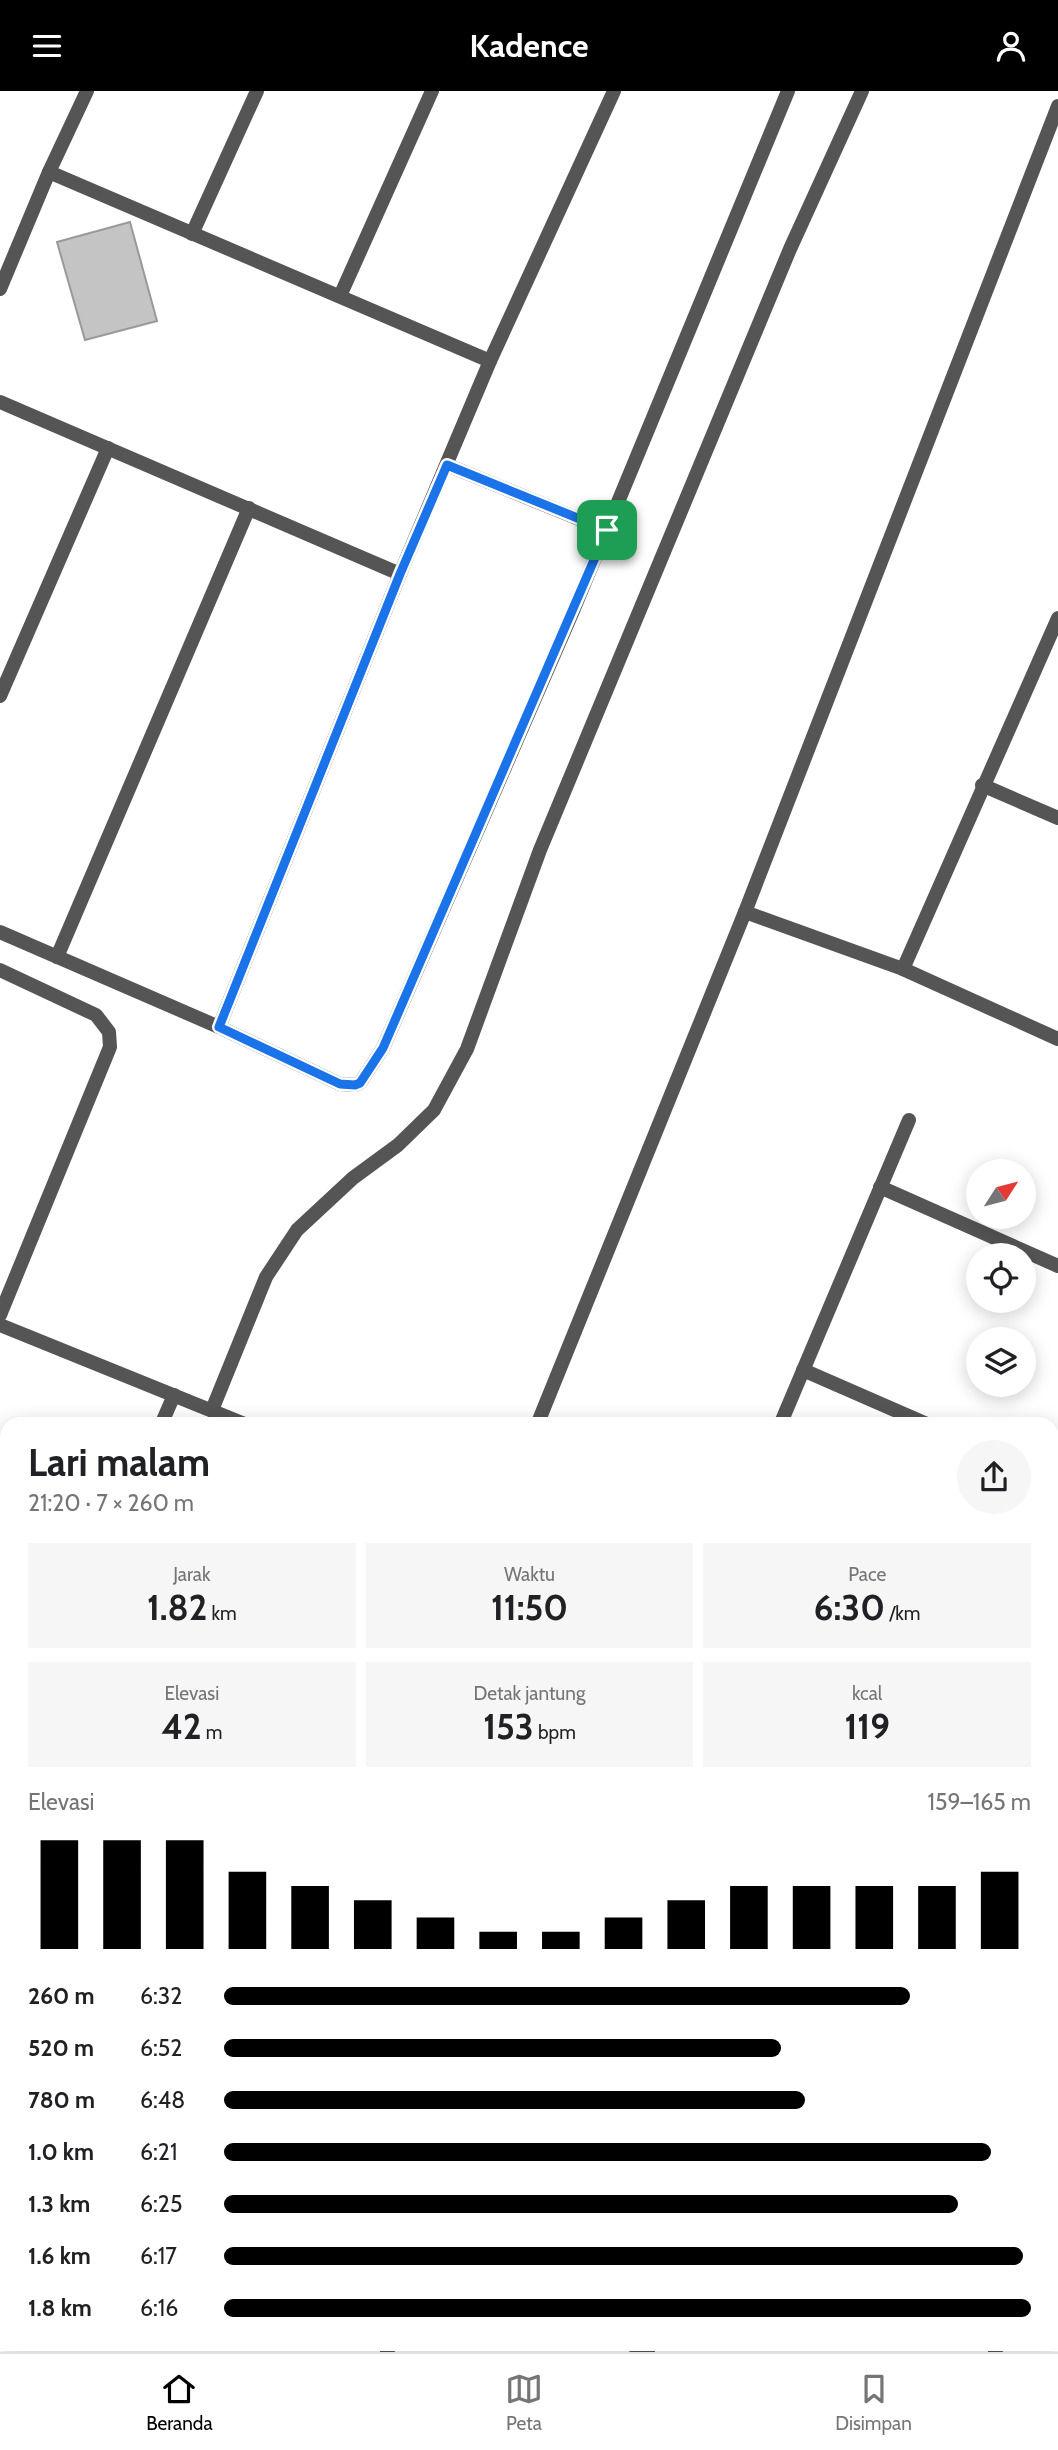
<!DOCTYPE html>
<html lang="id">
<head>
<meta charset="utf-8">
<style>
  body { margin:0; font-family:Cabin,sans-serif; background:#f6f6f6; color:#202124; height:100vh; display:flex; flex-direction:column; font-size:26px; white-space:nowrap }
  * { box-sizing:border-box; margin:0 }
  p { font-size:23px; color:#757577 }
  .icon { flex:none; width:38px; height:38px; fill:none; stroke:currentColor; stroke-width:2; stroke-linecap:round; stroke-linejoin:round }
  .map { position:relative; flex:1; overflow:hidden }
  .drawer { position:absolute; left:0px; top:1326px; width:1059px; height:934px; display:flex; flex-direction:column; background:#fff; border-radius:21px 21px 0 0; box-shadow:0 4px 18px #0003 }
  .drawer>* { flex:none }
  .needle { width:46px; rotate:54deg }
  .tools { position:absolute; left:966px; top:1068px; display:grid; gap:14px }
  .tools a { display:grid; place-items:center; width:70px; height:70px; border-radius:50%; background:#fff; box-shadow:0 4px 18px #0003; font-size:35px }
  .pin { position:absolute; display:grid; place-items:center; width:60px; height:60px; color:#fff; margin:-30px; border-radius:14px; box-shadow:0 4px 10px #0006 }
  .round { display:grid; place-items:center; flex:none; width:74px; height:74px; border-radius:37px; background:#f6f6f6 }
  .headline { display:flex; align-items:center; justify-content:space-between; height:119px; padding:0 28px }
  h1 { font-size:38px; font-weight:700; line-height:52px }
  .metrics { display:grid; grid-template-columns:repeat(3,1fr); gap:10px; height:119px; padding:7px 28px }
  .metrics div { display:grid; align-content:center; border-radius:0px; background:#f6f6f6; text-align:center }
  .metrics b { font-size:35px; font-weight:700 }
  .metrics small { font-size:19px; font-weight:400 }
  .metrics p { font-size:19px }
  .chart { height:196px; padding:14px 28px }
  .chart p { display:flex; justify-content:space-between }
  .chart svg { width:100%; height:126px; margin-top:7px; stroke:#000; stroke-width:6 }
  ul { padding:0 28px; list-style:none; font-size:23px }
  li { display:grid; grid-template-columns:112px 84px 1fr; align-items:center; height:52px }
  li i { height:18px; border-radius:9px; background:#000 }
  header { display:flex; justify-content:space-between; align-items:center; height:91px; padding:0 28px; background:#000; color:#fff; font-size:32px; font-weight:700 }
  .menu { display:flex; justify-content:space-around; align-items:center; height:98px; border-top:2px solid #e0e0e0; background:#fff; font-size:19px; color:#757577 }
  .menu a { display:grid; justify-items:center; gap:4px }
  .menu .active { color:#000 }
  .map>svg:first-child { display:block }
</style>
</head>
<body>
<header><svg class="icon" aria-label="menu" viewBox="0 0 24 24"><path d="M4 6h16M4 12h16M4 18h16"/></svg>Kadence<svg class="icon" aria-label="person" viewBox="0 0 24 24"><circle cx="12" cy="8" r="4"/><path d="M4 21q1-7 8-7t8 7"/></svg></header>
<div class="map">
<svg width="1058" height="2261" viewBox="0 0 1058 2261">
  <rect width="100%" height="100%" fill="#fff"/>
  <polygon fill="#c4c4c4" stroke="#999" stroke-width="2" points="130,131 157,230 85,249 57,151"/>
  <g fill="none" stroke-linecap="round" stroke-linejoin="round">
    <g stroke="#555" stroke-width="14">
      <polyline points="49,81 87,0"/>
      <polyline points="192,143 257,0"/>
      <polyline points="0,198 49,81 490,270"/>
      <polyline points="340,205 432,0"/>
      <polyline points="0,311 400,483 490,270 614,0"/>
      <polyline points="447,374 606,439"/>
      <polyline points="0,605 108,357"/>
      <polyline points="982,694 1058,727"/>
      <polyline points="745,821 903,878 1058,948"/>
      <polyline points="0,841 219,936 340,993 355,994 360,992 383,957 573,520 788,0"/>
      <polyline points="57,866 249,417"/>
      <polyline points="903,878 1058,527"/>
      <polyline points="0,879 96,924 109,941 110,956 0,1224"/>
      <polyline points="219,936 400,483"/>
      <polyline points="880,1096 1058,1175"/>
      <polyline points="0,1234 247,1334"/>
      <polyline points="803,1279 929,1334"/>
      <polyline points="212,1319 266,1186 297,1139 353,1087 398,1054 434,1019 467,958 540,759 790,158 862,0"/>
      <polyline points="161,1334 174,1304"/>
      <polyline points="537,1334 745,821 1058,15"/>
      <polyline points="780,1334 909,1029"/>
      <polyline points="1052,1386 1058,1389"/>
      <polyline points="1052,1578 1058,1581"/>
      <polyline points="1052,1807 1058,1809"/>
      <polyline points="0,1974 7,1977"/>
      <polyline points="1052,2009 1058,2012"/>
      <polyline points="1052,2126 1058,2111"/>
      <polyline points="1052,2231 1058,2234"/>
      <polyline points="632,2254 648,2261"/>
      <polyline points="387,2261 390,2254"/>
      <polyline points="995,2261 998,2254"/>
    </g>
  </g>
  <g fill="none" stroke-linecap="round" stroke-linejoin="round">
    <defs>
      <polygon id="route" points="447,374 607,439 383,957 360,992 355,994 340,993 219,936 400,483"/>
    </defs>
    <use href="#route" stroke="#fff" stroke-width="14"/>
    <use href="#route" stroke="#1a73e8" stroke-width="9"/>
  </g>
</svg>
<div class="tools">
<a><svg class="needle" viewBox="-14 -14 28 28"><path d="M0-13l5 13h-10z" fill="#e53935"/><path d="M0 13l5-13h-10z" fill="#757577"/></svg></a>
<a><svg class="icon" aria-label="locate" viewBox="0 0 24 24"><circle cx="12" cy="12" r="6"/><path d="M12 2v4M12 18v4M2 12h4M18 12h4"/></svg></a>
<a><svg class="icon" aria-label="layers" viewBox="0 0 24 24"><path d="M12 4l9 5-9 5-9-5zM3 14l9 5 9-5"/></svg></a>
</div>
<div class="pin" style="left:607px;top:439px;background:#1e9e55"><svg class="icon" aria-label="arrive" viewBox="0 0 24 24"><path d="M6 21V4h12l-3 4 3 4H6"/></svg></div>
<section class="drawer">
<div class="headline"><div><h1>Lari malam</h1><p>21:20 · 7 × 260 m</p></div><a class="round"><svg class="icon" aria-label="share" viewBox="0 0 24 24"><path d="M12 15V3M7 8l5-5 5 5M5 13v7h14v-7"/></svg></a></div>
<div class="metrics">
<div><p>Jarak</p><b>1.82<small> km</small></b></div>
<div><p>Waktu</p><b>11:50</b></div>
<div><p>Pace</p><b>6:30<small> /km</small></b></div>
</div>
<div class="metrics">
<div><p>Elevasi</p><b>42<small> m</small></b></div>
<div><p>Detak jantung</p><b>153<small> bpm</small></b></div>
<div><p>kcal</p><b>119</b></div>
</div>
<div class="chart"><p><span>Elevasi</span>159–165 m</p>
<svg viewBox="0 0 160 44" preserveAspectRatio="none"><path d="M5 44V6M15 44V6M25 44V6M35 44V17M45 44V22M55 44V27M65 44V33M75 44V38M85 44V38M95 44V33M105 44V27M115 44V22M125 44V22M135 44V22M145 44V22M155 44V17"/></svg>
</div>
<ul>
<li><b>260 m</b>6:32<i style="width:85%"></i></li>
<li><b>520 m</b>6:52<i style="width:69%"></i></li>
<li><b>780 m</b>6:48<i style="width:72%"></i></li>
<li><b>1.0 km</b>6:21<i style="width:95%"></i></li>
<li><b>1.3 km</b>6:25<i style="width:91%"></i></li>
<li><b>1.6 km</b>6:17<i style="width:99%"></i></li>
<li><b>1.8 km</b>6:16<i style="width:100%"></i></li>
</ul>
</section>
</div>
<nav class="menu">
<a class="active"><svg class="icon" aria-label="home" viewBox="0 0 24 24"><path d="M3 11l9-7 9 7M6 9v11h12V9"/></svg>Beranda</a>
<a><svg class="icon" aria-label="map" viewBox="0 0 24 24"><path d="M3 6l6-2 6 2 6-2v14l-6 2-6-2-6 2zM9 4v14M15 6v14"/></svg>Peta</a>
<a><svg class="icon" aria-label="saved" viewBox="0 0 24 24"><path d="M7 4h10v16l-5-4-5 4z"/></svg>Disimpan</a>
</nav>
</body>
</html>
